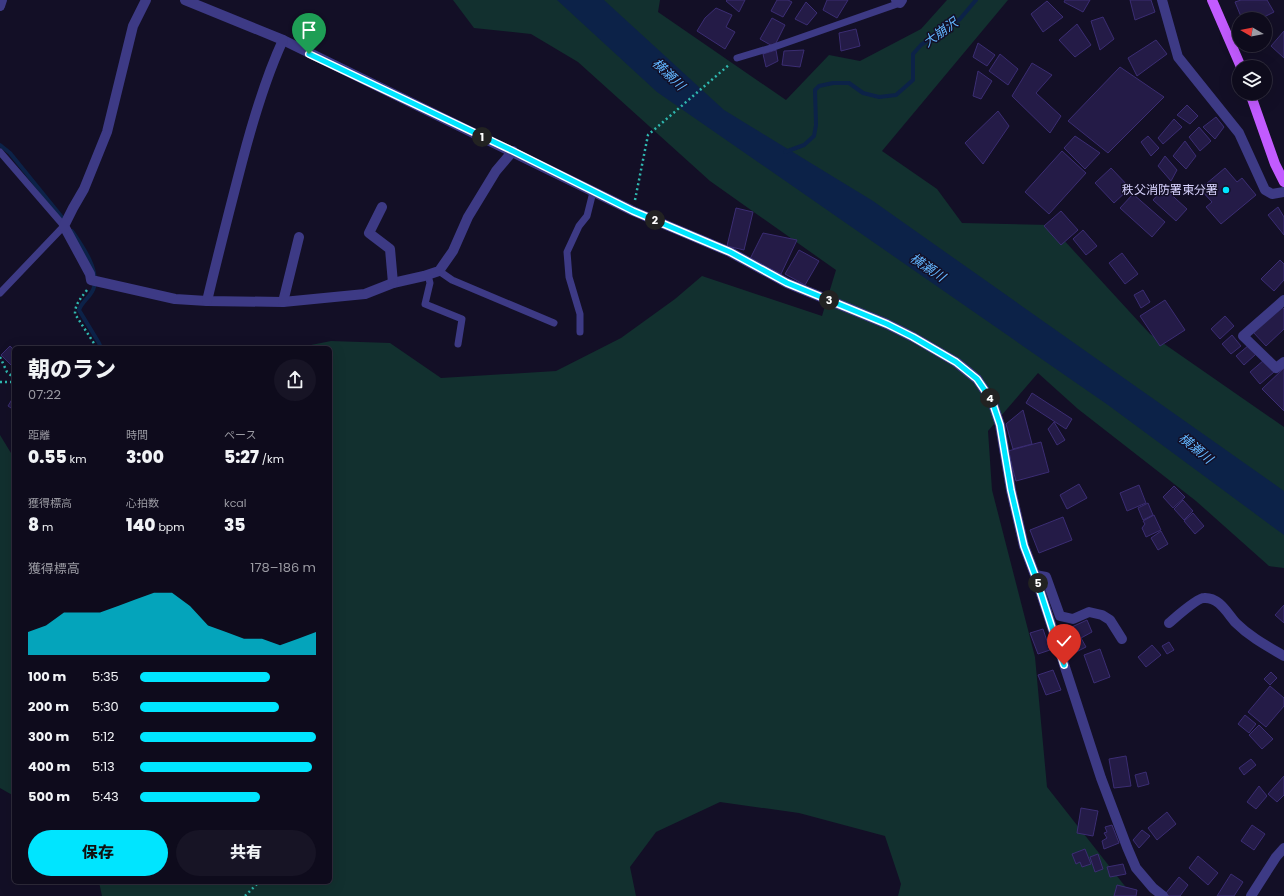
<!DOCTYPE html>
<html lang="ja">
<head>
<meta charset="utf-8">
<style>
  body { margin:0; font-family:Poppins,"Noto Sans JP",sans-serif; background:#171425; color:#f1f3f6; height:100vh; display:flex; flex-direction:column; font-size:15px; white-space:nowrap }
  * { box-sizing:border-box; margin:0 }
  p { font-size:13px; color:#9b9ba3 }
  .icon { flex:none; width:22px; height:22px; fill:none; stroke:currentColor; stroke-width:2; stroke-linecap:round; stroke-linejoin:round }
  .map { position:relative; flex:1; overflow:hidden }
  .details { position:absolute; left:12px; top:346px; width:320px; height:538px; display:flex; flex-direction:column; background:#0e0b1c; border-radius:6px; box-shadow:0 4px 16px #0002,0 0 0 1px #2e2b3b }
  .details>* { flex:none }
  .needle { width:26px; rotate:279deg }
  .tools { position:absolute; left:1232px; top:12px; display:grid; gap:8px }
  .tools a { display:grid; place-items:center; width:40px; height:40px; border-radius:50%; background:#0e0b1c; box-shadow:0 4px 16px #0002,0 0 0 1px #2e2b3b; font-size:20px }
  .pin { position:absolute; display:grid; place-items:center; width:34px; height:34px; color:#fff; margin:-41px -17px; border-radius:50% 50% 50% 0; rotate:-45deg; box-shadow:0 0 4px #0007 }
  .pin .icon { rotate:45deg }
  .km { position:absolute; width:20px; height:20px; margin:-10px; border-radius:50%; background:#222; color:#fff; font-size:11px; line-height:20px; text-align:center }
  .round { display:grid; place-items:center; flex:none; width:42px; height:42px; border-radius:21px; background:#171425 }
  .overview { display:flex; align-items:center; justify-content:space-between; height:68px; padding:0 16px }
  h1 { font-size:22px; font-weight:800; line-height:30px }
  .metrics { display:grid; grid-template-columns:repeat(3,1fr); gap:6px; height:68px; padding:4px 16px }
  .metrics div { display:grid; align-content:center }
  .metrics b { font-size:17px; font-weight:800 }
  .metrics small { font-size:11px; font-weight:400 }
  .metrics p { font-size:11px }
  .chart { height:112px; padding:8px 16px }
  .chart p { display:flex; justify-content:space-between }
  .chart svg { width:100%; height:72px; margin-top:4px; fill:#00e5ff; opacity:.7 }
  .action { display:flex; gap:8px; margin-top:auto; padding:8px 16px }
  .action a { flex:1; height:46px; border-radius:24px; background:#00e5ff; color:#111; font-size:16px; font-weight:800; line-height:46px; text-align:center }
  .action a+a { background:#171425; color:#f1f3f6 }
  ul { padding:0 16px; list-style:none; font-size:13px }
  li { display:grid; grid-template-columns:64px 48px 1fr; align-items:center; height:30px }
  li i { height:10px; border-radius:5px; background:#00e5ff }
  .map>svg:first-child { display:block }
</style>
</head>
<body>
<div class="map">
<svg width="1284" height="896" viewBox="0 0 1284 896">
  <rect width="100%" height="100%" fill="#130f26"/>
  <g fill="#12302f">
    <polygon points="453,0 660,0 658,12 786,100 829,55 860,61 921,29 947,0 1008,0 882,151 937,189 962,223 1050,225 1150,334 1284,427 1284,568 1269,566 1196,501 1078,409 1038,373 988,431 992,490 1035,657 1047,787 1128,890 1134,896 898,896 901,884 885,836 799,813 720,802 656,832 630,867 636,896 102,896 99,882 330,882 330,348 296,348 331,341 390,343 441,378 556,371 621,338 675,299 702,276 822,316 836,270 710,181 578,62 531,34 474,28"/>
    <polygon points="0,435 14,458 14,796 0,788"/>
  </g>
  <polygon fill="#0c2248" points="557,0 604,0 724,110 873,201 1284,491 1284,535 1108,405 657,92"/>
  <g fill="none" stroke-linecap="round" stroke-linejoin="round">
    <g stroke="#0c2248" stroke-width="4">
      <polyline points="0,145 10,153 65,221"/>
      <polyline points="785,152 804,145 814,136 816,125 815,90 819,86 833,83 849,83 863,93 879,97 896,95 913,80 913,54 921,45 960,19 976,0"/>
      <path d="M72 231C82 246 99 269 94 287 92 296 82 301 79 310L99 343 101 348"/>
    </g>
  </g>
  <g fill="#241b47" stroke="#3b2d73">
    <polygon points="727,0 745,0 739,12 726,1"/>
    <polygon points="777,0 788,0 792,2 783,17 771,11"/>
    <polygon points="827,0 848,0 837,18 823,10"/>
    <polygon points="1065,0 1090,0 1083,12 1064,2"/>
    <polygon points="1130,0 1151,0 1155,12 1135,20"/>
    <polygon points="1241,0 1267,0 1274,12 1260,19 1242,19 1235,2"/>
    <polygon points="1047,1 1063,17 1043,32 1031,14"/>
    <polygon points="806,2 817,13 807,25 795,19"/>
    <polygon points="716,8 732,15 726,27 735,32 725,49 697,31 705,18"/>
    <polygon points="1103,17 1114,39 1100,50 1091,21"/>
    <polygon points="772,18 785,25 774,47 760,39"/>
    <polygon points="1077,24 1091,45 1075,57 1059,40"/>
    <polygon points="856,29 860,46 841,51 839,33"/>
    <polygon points="1284,31 1284,58 1271,46"/>
    <polygon points="1156,40 1167,54 1137,76 1128,58"/>
    <polygon points="978,43 995,55 987,66 973,57"/>
    <polygon points="776,50 778,61 766,67 763,54"/>
    <polygon points="804,50 800,67 782,65 784,51"/>
    <polygon points="1000,54 1018,69 1008,85 989,71"/>
    <polygon points="1032,63 1052,75 1036,93 1061,116 1050,133 1012,96"/>
    <polygon points="1120,67 1164,97 1108,153 1068,121"/>
    <polygon points="978,71 992,81 981,99 973,96"/>
    <polygon points="1187,105 1198,116 1190,124 1177,115"/>
    <polygon points="998,111 1009,126 983,164 965,143"/>
    <polygon points="1216,117 1224,127 1215,139 1203,127"/>
    <polygon points="1174,119 1182,127 1163,144 1158,138"/>
    <polygon points="1199,127 1211,141 1200,151 1189,137"/>
    <polygon points="1075,136 1100,153 1085,169 1064,148"/>
    <polygon points="1148,136 1159,148 1151,156 1141,142"/>
    <polygon points="1185,141 1196,156 1186,169 1173,156"/>
    <polygon points="1062,151 1086,173 1049,214 1025,192"/>
    <polygon points="1165,156 1177,170 1171,181 1158,166"/>
    <polygon points="1111,168 1130,188 1114,203 1095,183"/>
    <polygon points="1225,168 1237,182 1242,178 1256,195 1221,224 1206,207 1212,202 1200,189"/>
    <polygon points="1164,188 1187,209 1176,221 1153,200"/>
    <polygon points="1133,194 1165,222 1152,237 1120,208"/>
    <polygon points="1278,207 1284,217 1284,235 1268,215"/>
    <polygon points="736,208 753,212 744,250 727,246"/>
    <polygon points="1061,211 1078,230 1061,245 1044,226"/>
    <polygon points="1083,230 1097,246 1086,255 1073,239"/>
    <polygon points="763,233 797,240 781,274 750,259"/>
    <polygon points="799,250 819,261 805,285 785,274"/>
    <polygon points="1122,253 1138,274 1125,284 1109,263"/>
    <polygon points="1280,260 1284,264 1284,280 1274,291 1261,279"/>
    <polygon points="1143,290 1150,302 1141,308 1134,295"/>
    <polygon points="1165,300 1185,330 1160,346 1140,316"/>
    <polygon points="1281,306 1284,309 1284,329 1266,346 1253,332"/>
    <polygon points="1225,316 1234,326 1220,339 1211,329"/>
    <polygon points="1232,335 1241,346 1231,354 1222,344"/>
    <polygon points="1249,345 1256,354 1244,365 1236,356"/>
    <polygon points="10,346 14,350 14,368 1,355"/>
    <polygon points="1264,360 1274,372 1260,384 1250,372"/>
    <polygon points="1284,368 1284,411 1262,389"/>
    <polygon points="1032,393 1072,419 1066,429 1026,403"/>
    <polygon points="14,396 14,410 8,406"/>
    <polygon points="1023,410 1032,444 1013,449 1006,424"/>
    <polygon points="1054,422 1065,440 1057,445 1048,429"/>
    <polygon points="1041,442 1049,472 1016,481 1008,451"/>
    <polygon points="1079,484 1087,498 1067,509 1060,495"/>
    <polygon points="1139,485 1146,503 1127,511 1120,493"/>
    <polygon points="1174,486 1185,497 1173,508 1163,497"/>
    <polygon points="1183,500 1193,511 1184,520 1174,509"/>
    <polygon points="1148,503 1153,515 1143,520 1138,508"/>
    <polygon points="1193,513 1204,526 1195,534 1184,521"/>
    <polygon points="1154,515 1161,530 1146,537 1142,528 1145,524 1143,521"/>
    <polygon points="1063,517 1072,540 1039,553 1030,530"/>
    <polygon points="1161,531 1168,544 1158,550 1151,538"/>
    <polygon points="1284,605 1284,623 1275,615"/>
    <polygon points="1087,620 1092,632 1081,638 1086,647 1072,654 1061,632"/>
    <polygon points="1043,629 1050,650 1038,654 1030,633"/>
    <polygon points="1169,642 1174,650 1167,654 1162,646"/>
    <polygon points="1152,645 1161,655 1146,667 1138,657"/>
    <polygon points="1100,649 1110,677 1094,683 1084,655"/>
    <polygon points="1053,670 1061,690 1046,695 1038,675"/>
    <polygon points="1271,672 1277,678 1270,685 1264,679"/>
    <polygon points="1270,686 1284,698 1284,706 1266,727 1248,712"/>
    <polygon points="1245,715 1256,724 1249,733 1238,724"/>
    <polygon points="1259,725 1273,739 1262,749 1249,735"/>
    <polygon points="1126,756 1131,786 1114,788 1109,759"/>
    <polygon points="1251,759 1256,765 1244,775 1239,768"/>
    <polygon points="1146,772 1149,784 1138,787 1135,775"/>
    <polygon points="1284,776 1284,795 1277,802 1268,794"/>
    <polygon points="1259,786 1267,796 1256,809 1247,802"/>
    <polygon points="1081,808 1098,811 1093,836 1077,833"/>
    <polygon points="1167,812 1176,824 1157,840 1148,828"/>
    <polygon points="1112,825 1119,843 1104,849 1102,841 1107,838 1104,833 1107,832 1105,827"/>
    <polygon points="1252,825 1265,834 1254,850 1241,841"/>
    <polygon points="1142,830 1150,836 1139,848 1133,840"/>
    <polygon points="1085,849 1091,864 1082,867 1080,862 1076,864 1072,854"/>
    <polygon points="1098,854 1103,869 1095,872 1090,857"/>
    <polygon points="1198,856 1218,873 1208,885 1189,868"/>
    <polygon points="1123,864 1126,874 1110,877 1107,867"/>
    <polygon points="1231,874 1243,882 1234,896 1217,896"/>
    <polygon points="1179,877 1188,885 1180,896 1169,896 1166,893"/>
    <polygon points="1117,885 1137,890 1136,896 1114,896"/>
  </g>
  <g fill="none" stroke-linecap="round" stroke-linejoin="round">
    <g stroke="#2fb8b0" stroke-width="2.5" stroke-dasharray="2 3" stroke-linecap="butt">
      <polyline points="635,200 648,135 730,64"/>
      <path d="M87 290C81 298 75 304 75 314L97 348"/>
      <polyline points="0,357 7,372 14,378"/>
      <polyline points="0,382 14,382"/>
      <polyline points="245,896 259,882"/>
    </g>
    <g stroke="#3d3a85" stroke-width="7">
      <polyline points="737,58 774,47 900,3"/>
      <polyline points="0,152 64,226 0,293"/>
      <polyline points="439,271 452,280 554,323"/>
      <polyline points="428,275 430,283 425,304 462,319 458,344"/>
      <polyline points="580,332 580,314 569,277 567,252 579,226 587,216 593,192"/>
    </g>
    <g stroke="#3d3a85" stroke-width="10">
      <polyline points="146,0 133,26 107,132 84,189 73,208 64,226 90,274 91,280 175,299 207,301 283,302 365,294 393,283 424,276 439,271 453,251 468,217 496,171 513,151"/>
      <polyline points="185,0 283,40 633,211 730,252 787,283 887,324 913,337 956,362 977,379 992,401 1000,425 1011,490 1024,546 1035,575 1101,778 1127,847 1136,868 1153,888 1163,896"/>
      <polyline points="896,0 900,3 902,0"/>
      <polyline points="1162,0 1178,57 1239,133 1265,190 1272,194 1284,192"/>
      <polyline points="0,6 2,0"/>
      <polyline points="382,207 369,233 390,249 393,283"/>
      <polyline points="1284,300 1243,336 1276,368 1284,362"/>
      <path d="M207 301C218 255 230 208 242 162 253 120 265 79 283 40"/>
      <polyline points="283,302 299,237"/>
      <polyline points="1035,575 1046,577 1060,616 1073,619 1089,612 1102,615 1110,620 1122,639"/>
      <path d="M1169 623C1176 617 1197 598 1204 598 1219 597 1227 613 1236 623 1250 637 1267 646 1284 656"/>
      <polyline points="1251,896 1276,857 1284,848"/>
    </g>
    <g stroke="#c25bff" stroke-width="10">
      <polyline points="1212,0 1241,67"/>
      <polyline points="1250,93 1275,164 1284,182"/>
    </g>
  </g>
  <g fill="none" stroke-linecap="round" stroke-linejoin="round">
    <defs>
      <polyline id="route" points="309,54 513,151 633,211 730,252 787,283 887,324 913,337 956,362 977,379 992,401 1000,425 1011,490 1024,546 1035,575 1064,665"/>
    </defs>
    <use href="#route" stroke="#fff" stroke-width="8"/>
    <use href="#route" stroke="#00e5ff" stroke-width="5"/>
  </g>
  <circle fill="#00e5ff" stroke="#130f26" stroke-width="1.5" cx="1226" cy="190" r="4"/>
  <g text-anchor="middle" stroke-width="3" stroke-linejoin="round" paint-order="stroke">
    <g font-size="12" fill="#d9d4ff" stroke="#130f26" text-anchor="end">
      <text x="1218" y="194">秩父消防署東分署</text>
    </g>
    <g font-size="13" font-style="italic" fill="#62b6ff" stroke="#130f26">
      <text transform="translate(940 32) rotate(-36)" y="5">大崩沢</text>
      <text transform="translate(669 74) rotate(44)" y="5">横瀬川</text>
      <text transform="translate(928 267) rotate(34)" y="5">横瀬川</text>
      <text transform="translate(1196 448) rotate(39)" y="5">横瀬川</text>
    </g>
  </g>
</svg>
<div class="tools">
<a><svg class="needle" viewBox="-14 -14 28 28"><path d="M0-13l5 13h-10z" fill="#e53935"/><path d="M0 13l5-13h-10z" fill="#9b9ba3"/></svg></a>
<a><svg class="icon" aria-label="layers" viewBox="0 0 24 24"><path d="M12 4l9 5-9 5-9-5zM3 14l9 5 9-5"/></svg></a>
</div>
<div class="pin" style="left:309px;top:54px;background:#1e9e55"><svg class="icon" aria-label="arrive" viewBox="0 0 24 24"><path d="M6 21V4h12l-3 4 3 4H6"/></svg></div>
<div class="pin" style="left:1064px;top:665px;background:#d93025"><svg class="icon" aria-label="check" viewBox="0 0 24 24"><path d="M5 12l5 5 9-10"/></svg></div>
<b class="km" style="left:482px;top:137px">1</b>
<b class="km" style="left:655px;top:220px">2</b>
<b class="km" style="left:829px;top:300px">3</b>
<b class="km" style="left:990px;top:398px">4</b>
<b class="km" style="left:1038px;top:583px">5</b>
<section class="details">
<div class="overview"><div><h1>朝のラン</h1><p>07:22</p></div><a class="round"><svg class="icon" aria-label="share" viewBox="0 0 24 24"><path d="M12 15V3M7 8l5-5 5 5M5 13v7h14v-7"/></svg></a></div>
<div class="metrics">
<div><p>距離</p><b>0.55<small> km</small></b></div>
<div><p>時間</p><b>3:00</b></div>
<div><p>ペース</p><b>5:27<small> /km</small></b></div>
</div>
<div class="metrics">
<div><p>獲得標高</p><b>8<small> m</small></b></div>
<div><p>心拍数</p><b>140<small> bpm</small></b></div>
<div><p>kcal</p><b>35</b></div>
</div>
<div class="chart"><p><span>獲得標高</span>178–186 m</p>
<svg viewBox="0 0 160 44" preserveAspectRatio="none"><path d="M0 44V30L10 26L20 18L30 18L40 18L50 14L60 10L70 6L80 6L90 14L100 26L110 30L120 34L130 34L140 38L150 34L160 30V44z"/></svg>
</div>
<ul>
<li><b>100 m</b>5:35<i style="width:74%"></i></li>
<li><b>200 m</b>5:30<i style="width:79%"></i></li>
<li><b>300 m</b>5:12<i style="width:100%"></i></li>
<li><b>400 m</b>5:13<i style="width:98%"></i></li>
<li><b>500 m</b>5:43<i style="width:68%"></i></li>
</ul>
<div class="action"><a>保存</a><a>共有</a></div>
</section>
</div>
</body>
</html>
